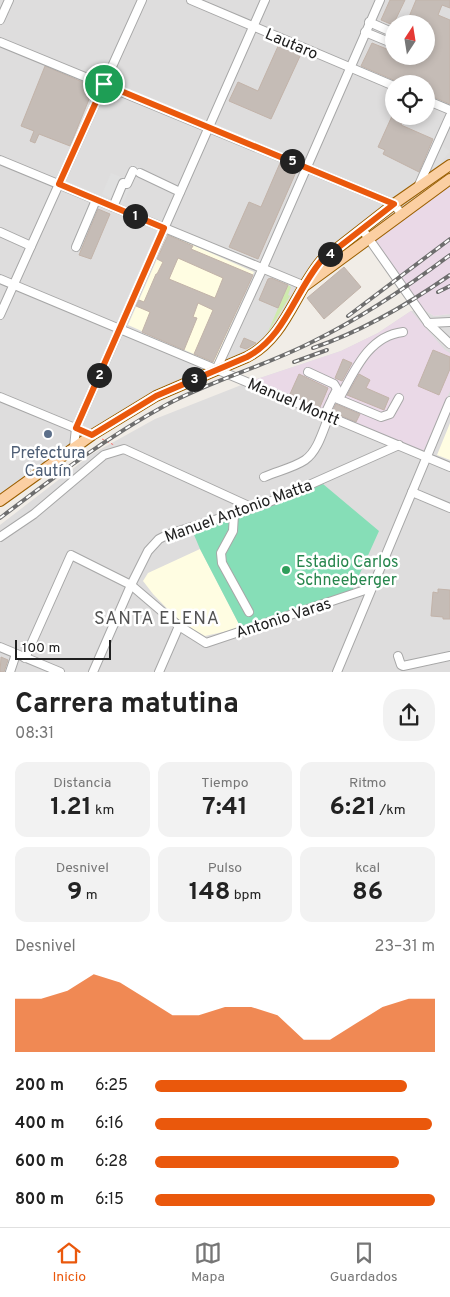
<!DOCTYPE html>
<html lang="es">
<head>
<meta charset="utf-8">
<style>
  body { margin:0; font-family:Overpass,sans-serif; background:#f2f2f2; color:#222; height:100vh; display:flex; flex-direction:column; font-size:19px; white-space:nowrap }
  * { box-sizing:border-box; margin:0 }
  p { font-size:16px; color:#767676 }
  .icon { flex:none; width:28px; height:28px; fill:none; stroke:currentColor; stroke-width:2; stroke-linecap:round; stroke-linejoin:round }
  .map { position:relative; height:672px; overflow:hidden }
  .drawer { display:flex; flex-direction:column; background:#fff; flex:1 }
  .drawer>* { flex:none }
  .needle { width:32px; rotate:12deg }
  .fabs { position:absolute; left:385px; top:15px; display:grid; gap:10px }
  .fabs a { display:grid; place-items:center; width:50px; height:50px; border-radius:50%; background:#fff; box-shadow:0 2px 8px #0003; font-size:25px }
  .scale { position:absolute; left:15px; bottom:12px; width:96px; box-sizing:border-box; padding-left:5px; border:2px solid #202020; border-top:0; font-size:14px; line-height:18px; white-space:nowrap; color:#202020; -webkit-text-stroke:4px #fff; paint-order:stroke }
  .pin { position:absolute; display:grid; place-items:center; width:42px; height:42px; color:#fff; margin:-21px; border:2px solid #fff; border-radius:50%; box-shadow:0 1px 5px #0007 }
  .km { position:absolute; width:25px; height:25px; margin:-12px; border-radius:50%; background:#222; color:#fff; font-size:14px; line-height:25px; text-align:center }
  .round { display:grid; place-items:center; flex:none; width:52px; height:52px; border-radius:20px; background:#f2f2f2 }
  .headline { display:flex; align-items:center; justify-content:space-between; height:85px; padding:0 15px }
  h1 { font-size:28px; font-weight:700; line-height:38px }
  .stats { display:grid; grid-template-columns:repeat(3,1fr); gap:8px; height:85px; padding:5px 15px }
  .stats div { display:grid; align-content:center; border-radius:12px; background:#f2f2f2; text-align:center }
  .stats b { font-size:25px; font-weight:700 }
  .stats small { font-size:14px; font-weight:400 }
  .stats p { font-size:14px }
  .chart { height:140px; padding:10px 15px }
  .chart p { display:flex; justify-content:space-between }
  .chart svg { width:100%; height:90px; margin-top:5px; fill:#ea580c; opacity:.7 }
  ul { padding:0 15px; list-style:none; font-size:16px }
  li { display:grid; grid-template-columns:80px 60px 1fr; align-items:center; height:38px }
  li i { height:12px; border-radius:6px; background:#ea580c }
  .tabs { display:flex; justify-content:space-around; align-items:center; height:70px; border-top:1px solid #e0e0e0; background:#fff; font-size:14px; color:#767676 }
  .tabs a { display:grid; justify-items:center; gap:2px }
  .tabs .on { color:#ea580c }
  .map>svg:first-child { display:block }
</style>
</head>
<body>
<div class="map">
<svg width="450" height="672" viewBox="0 0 450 672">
  <rect width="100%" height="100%" fill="#f1ede7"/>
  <g fill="#dedddd" fill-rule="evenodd">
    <path d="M0 0H450V184L307 290 267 349 160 395 82 442 0 505ZM394 24H426V56H394ZM394 84H426V116H394Z"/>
    <polygon points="423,309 434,316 450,314 450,672 0,672 0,525 92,454 155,419 254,380 341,351 378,333 411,311"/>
  </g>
  <g fill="#ead9e7">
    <polygon points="450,185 450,314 434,316 423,309 375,240"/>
    <polygon points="411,311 445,350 450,353 450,391 423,452 254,380 341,351 378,333"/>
  </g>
  <g fill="#fffde2">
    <polygon points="168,234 254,272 214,363 128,325"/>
    <polygon points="450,423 450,460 437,455"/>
    <polygon points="200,549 241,628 205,636 179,621 153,594 143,581 148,573"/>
  </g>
  <polygon fill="#cfeaae" points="288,285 291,287 288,295 290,296 267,334"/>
  <polygon fill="#86deb7" points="323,484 379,531 352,591 241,628 200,549 192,530 257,509"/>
  <g fill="#e0e0e0">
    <polygon points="442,146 450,151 435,170 431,168"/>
    <polygon points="133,164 139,167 123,204 102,194 111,173 126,179"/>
    <polygon points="90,206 98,209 81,250 70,246 85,210 88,210"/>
  </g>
  <g fill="#c5bcb6" stroke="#c2b3a9" fill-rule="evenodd">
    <polygon points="390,0 405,0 393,25 381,20"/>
    <polygon points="416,0 450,0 450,8 442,5 438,15 450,20 450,104 426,94 426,84 399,84 396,81 361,66 372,43 394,52 394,56 407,58 407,56 426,56 426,24 406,24"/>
    <polygon points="279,44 301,54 271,119 229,101 238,82 258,91"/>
    <polygon points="45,66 94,87 70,146 39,134 35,143 30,141 34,131 21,126"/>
    <polygon points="392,116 404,116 401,125 433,139 419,172 383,154 385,150 378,147"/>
    <polygon points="280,163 294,169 296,172 258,259 229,247 249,202 261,207"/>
    <polygon points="98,209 110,214 91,259 79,255"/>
    <path d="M168 235 193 246 191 249 253 275 213 362 194 354 213 310 198 303 193 317 197 318 184 350 142 332 150 312 136 306 139 300 144 302 156 274H157L163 262 157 259ZM178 258 223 278 215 298 169 279Z"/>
    <polygon points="344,267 361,287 324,319 307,298"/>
    <polygon points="271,278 288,285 278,308 259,300 268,279"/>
    <polygon points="244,338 256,343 246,349 240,347"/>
    <polygon points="433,350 450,357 450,369 439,395 418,386"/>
    <polygon points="343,359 352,363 342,381 335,378"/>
    <polygon points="299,374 328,388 320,407 290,394"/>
    <polygon points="359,374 370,380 366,388 389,398 384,410 347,395"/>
    <polygon points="336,404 360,414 356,422 332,412"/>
    <polygon points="438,589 450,590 450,619 443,619 443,617 431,616 433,592 438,593"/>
    <polygon points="1,657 8,660 4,672 0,672"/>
  </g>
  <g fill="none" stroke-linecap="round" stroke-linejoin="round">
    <defs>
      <g id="minor">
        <polyline points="191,0 394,86"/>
        <polyline points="0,20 9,0"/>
        <polyline points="369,22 394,33"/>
        <polyline points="365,32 394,44"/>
        <polyline points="0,42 394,204 402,215"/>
        <polyline points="426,100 450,110"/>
        <polyline points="0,160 305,286"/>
        <polyline points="140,173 180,192"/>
        <polyline points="418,187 450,116"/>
        <polyline points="113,207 123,183 127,184 133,171"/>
        <polyline points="362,229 428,323 450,344"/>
        <polyline points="0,232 31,246"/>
        <polyline points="76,247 96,200"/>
        <polyline points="0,279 450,467"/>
        <polyline points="0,315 142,0"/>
        <polyline points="428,323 450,322"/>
        <polyline points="216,370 261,272 380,0"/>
        <polyline points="308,372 334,384 337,389 325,414"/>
        <polyline points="0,397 92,435"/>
        <polyline points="333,397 381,417 390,414 399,398"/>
        <path d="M339 399C354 372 368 336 403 332"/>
        <polyline points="74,447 76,428 265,0"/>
        <path d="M264 477C277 471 293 468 305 460 318 451 323 430 329 416"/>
        <polyline points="412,492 450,508"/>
        <polyline points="234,514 233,531 221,553 222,563 249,612"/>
        <polyline points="0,537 34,514 104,455 124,449 253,508"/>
        <polyline points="0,647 60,672"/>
        <polyline points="398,656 401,665 403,666 450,656"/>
        <polyline points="25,658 71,555 131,585 179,626 206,643 371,588"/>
        <polyline points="10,672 16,654"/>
        <polyline points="93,672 131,585 148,551 159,539 169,534 253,508 282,497 399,445"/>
        <polyline points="159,672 179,626"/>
        <polyline points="337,672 450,401"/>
      </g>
      <g id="major">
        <polyline points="306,285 450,179"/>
        <path d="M0 501 92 435 156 396 247 357C285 338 295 292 321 261L394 204 450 165"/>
      </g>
    </defs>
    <use href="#minor" stroke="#a7a7a7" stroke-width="10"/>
    <use href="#major" stroke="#9b5f01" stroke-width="12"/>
    <polyline stroke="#f97670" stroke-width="1" stroke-dasharray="2.5 2.5" stroke-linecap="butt" points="102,439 114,445"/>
    <use href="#minor" stroke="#fff" stroke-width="8"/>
    <use href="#major" stroke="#fbcfa2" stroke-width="10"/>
    <defs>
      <g id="rail">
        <polyline points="438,292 450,286"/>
        <polyline points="348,316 450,239"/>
        <path d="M313 348C363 331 407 305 450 275"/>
        <polyline points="294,362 327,350"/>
        <path d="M0 518C53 478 107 437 166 405 213 380 265 366 312 342 361 318 406 288 450 255"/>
      </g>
    </defs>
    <use href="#rail" stroke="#6e6e6e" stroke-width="4"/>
    <use href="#rail" stroke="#fff" stroke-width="2" stroke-dasharray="5.5" stroke-linecap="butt"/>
  </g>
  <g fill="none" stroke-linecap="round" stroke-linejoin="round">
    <defs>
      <path id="route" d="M104 84 394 204 321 261C295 292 285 337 247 357L156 396 92 435 76 428 164 228 59 184Z"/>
    </defs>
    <use href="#route" stroke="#fff" stroke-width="10"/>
    <use href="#route" stroke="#ea580c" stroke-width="6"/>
  </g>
  <circle fill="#5c6f8a" stroke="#fff" stroke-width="2" cx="48" cy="434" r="5"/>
  <circle fill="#2e9e5b" stroke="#fff" stroke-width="2" cx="286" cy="570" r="5"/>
  <g text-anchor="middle" stroke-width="5" stroke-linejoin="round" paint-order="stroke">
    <g font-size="16" fill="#202020" stroke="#fff">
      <text transform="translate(292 43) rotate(23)" y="6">Lautaro</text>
      <text transform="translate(294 401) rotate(23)" y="6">Manuel Montt</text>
      <text transform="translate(238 510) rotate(-20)" y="6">Manuel Antonio Matta</text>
      <text transform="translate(283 617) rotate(-18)" y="6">Antonio Varas</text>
    </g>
    <g font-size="16" fill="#4e5e75" stroke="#fff">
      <text x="48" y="458">Prefectura<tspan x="48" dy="18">Cautín</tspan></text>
    </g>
    <g font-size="16" fill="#27864d" stroke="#fff" text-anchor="start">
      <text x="296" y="567">Estadio Carlos<tspan x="296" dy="18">Schneeberger</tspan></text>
    </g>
    <g font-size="18" letter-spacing="1" fill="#535353" stroke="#fff">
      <text x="157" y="624">SANTA ELENA</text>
    </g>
  </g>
</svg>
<div class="fabs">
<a><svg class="needle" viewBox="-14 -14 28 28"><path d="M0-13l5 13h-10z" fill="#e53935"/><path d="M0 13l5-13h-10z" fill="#767676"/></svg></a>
<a><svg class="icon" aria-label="locate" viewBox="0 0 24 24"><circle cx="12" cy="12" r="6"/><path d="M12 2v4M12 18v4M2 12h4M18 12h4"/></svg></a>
</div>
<div class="scale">100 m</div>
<div class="pin" style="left:104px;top:84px;background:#1e9e55"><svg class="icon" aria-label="arrive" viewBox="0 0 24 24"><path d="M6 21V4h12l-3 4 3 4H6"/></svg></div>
<b class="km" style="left:135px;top:216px">1</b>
<b class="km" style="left:99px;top:375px">2</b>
<b class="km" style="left:194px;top:379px">3</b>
<b class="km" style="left:330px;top:254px">4</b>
<b class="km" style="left:292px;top:161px">5</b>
</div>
<section class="drawer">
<div class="headline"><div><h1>Carrera matutina</h1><p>08:31</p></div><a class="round"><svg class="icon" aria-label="share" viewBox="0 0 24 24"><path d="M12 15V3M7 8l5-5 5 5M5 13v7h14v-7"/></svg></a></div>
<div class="stats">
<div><p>Distancia</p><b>1.21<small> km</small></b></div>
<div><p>Tiempo</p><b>7:41</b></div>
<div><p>Ritmo</p><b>6:21<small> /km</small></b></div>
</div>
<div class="stats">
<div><p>Desnivel</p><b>9<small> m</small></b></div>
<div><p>Pulso</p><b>148<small> bpm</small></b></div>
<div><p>kcal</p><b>86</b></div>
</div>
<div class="chart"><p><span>Desnivel</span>23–31 m</p>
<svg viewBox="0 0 160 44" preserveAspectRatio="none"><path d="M0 44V18L10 18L20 14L30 6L40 10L50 18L60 26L70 26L80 22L90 22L100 26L110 38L120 38L130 30L140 22L150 18L160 18V44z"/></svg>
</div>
<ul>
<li><b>200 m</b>6:25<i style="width:90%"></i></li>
<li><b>400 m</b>6:16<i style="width:99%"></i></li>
<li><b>600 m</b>6:28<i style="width:87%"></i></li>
<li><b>800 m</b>6:15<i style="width:100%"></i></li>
</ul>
</section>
<nav class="tabs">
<a class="on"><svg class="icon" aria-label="home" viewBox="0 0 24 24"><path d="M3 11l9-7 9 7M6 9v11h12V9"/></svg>Inicio</a>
<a><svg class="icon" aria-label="map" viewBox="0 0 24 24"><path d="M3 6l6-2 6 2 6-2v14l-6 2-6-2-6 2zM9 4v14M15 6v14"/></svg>Mapa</a>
<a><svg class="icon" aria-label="saved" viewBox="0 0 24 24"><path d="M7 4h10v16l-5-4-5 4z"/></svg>Guardados</a>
</nav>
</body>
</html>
